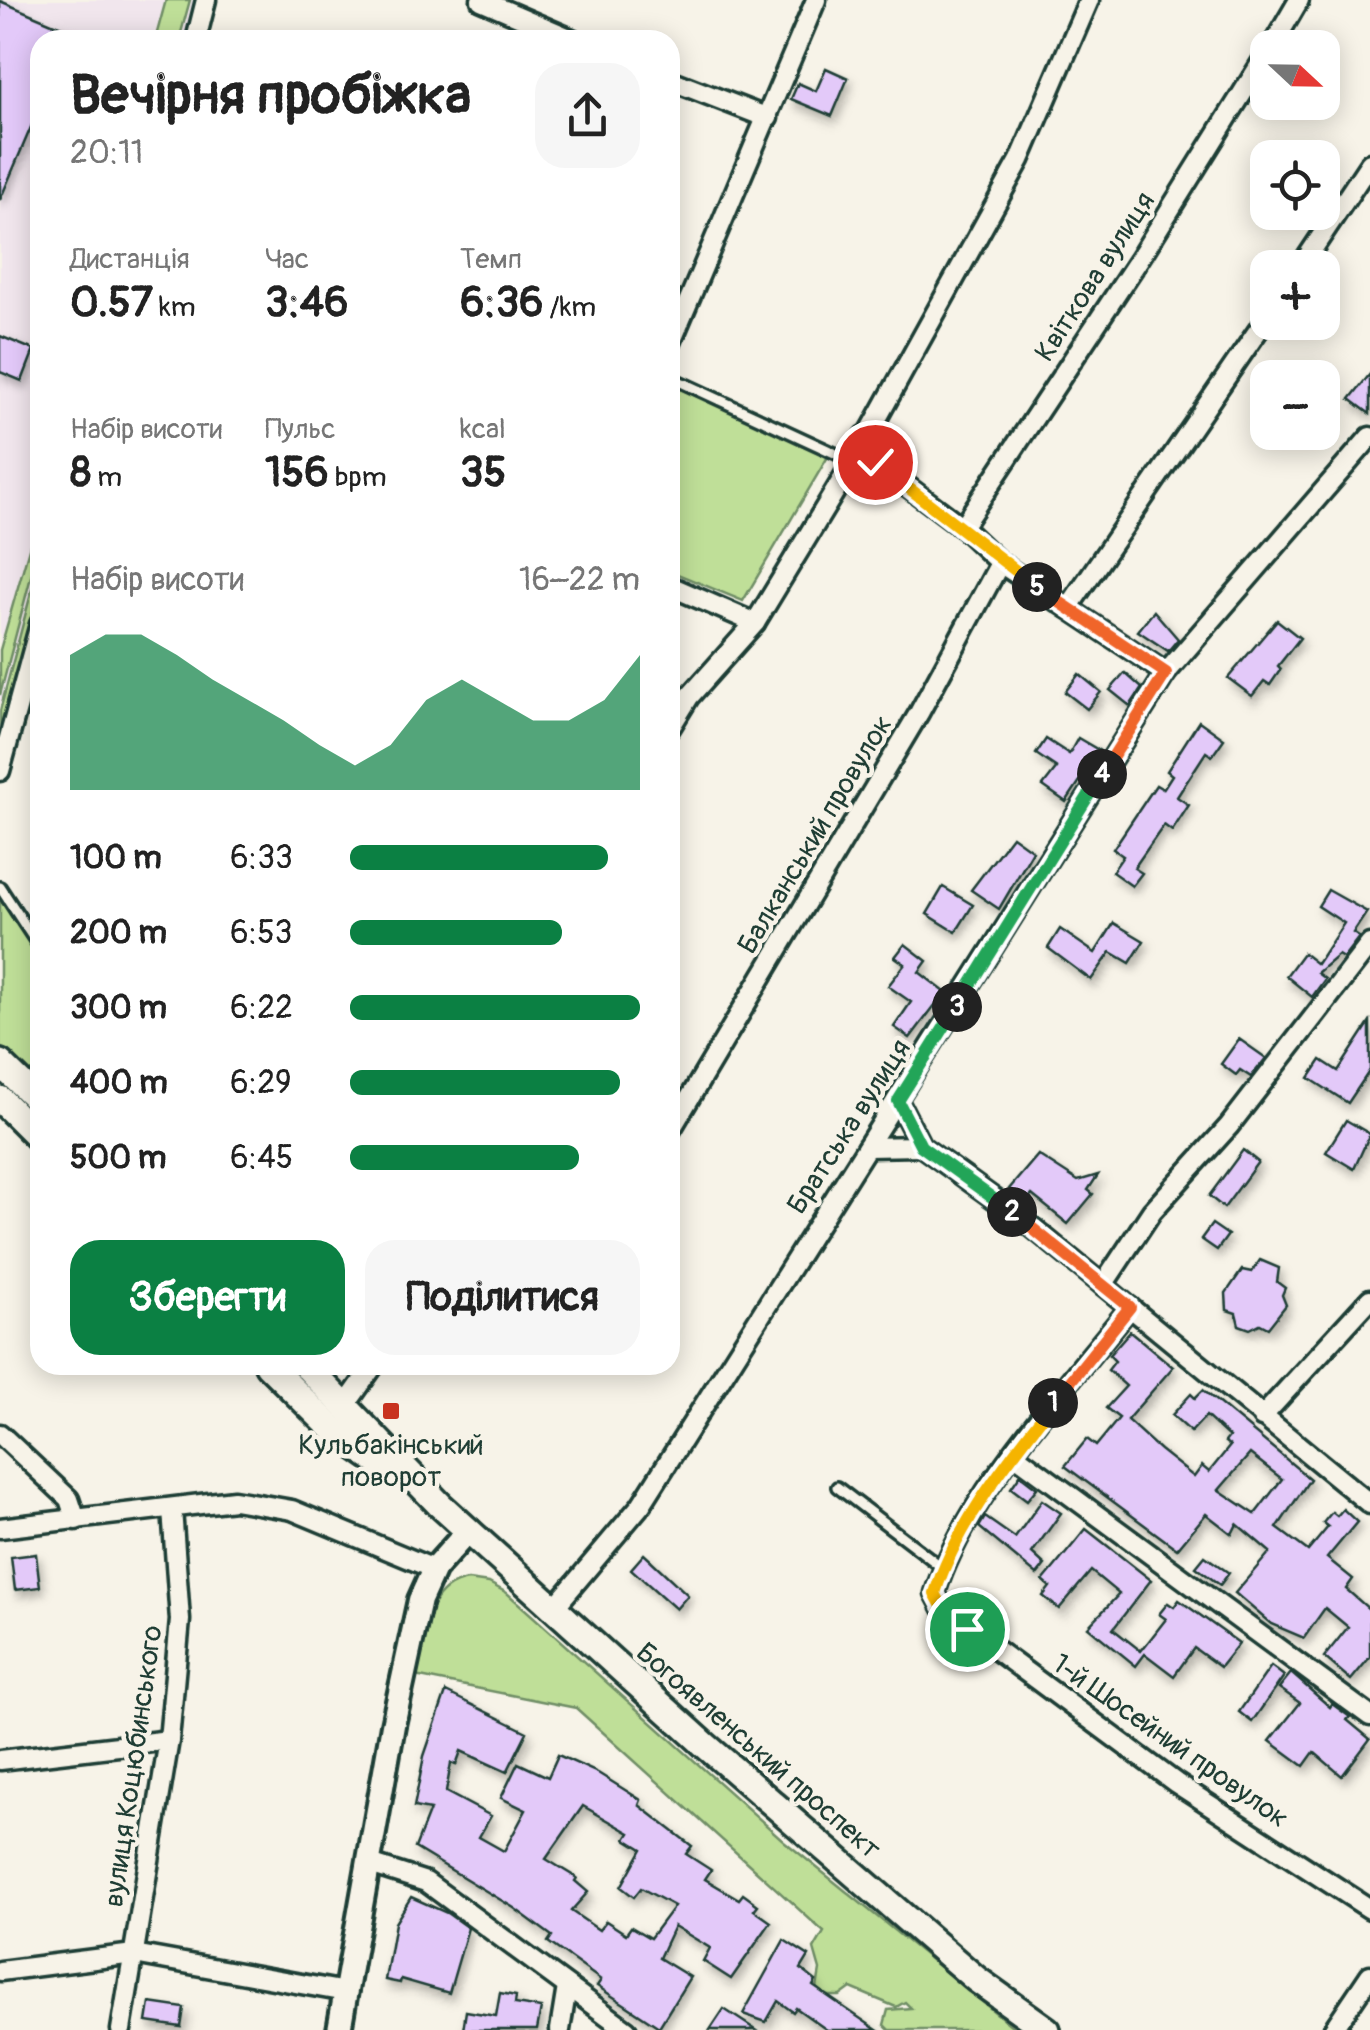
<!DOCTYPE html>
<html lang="uk">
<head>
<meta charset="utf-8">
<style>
  body { margin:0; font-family:Pangolin,sans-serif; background:#f6f6f6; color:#222; height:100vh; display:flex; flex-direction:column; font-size:38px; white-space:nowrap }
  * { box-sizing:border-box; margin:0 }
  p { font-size:32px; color:#767676 }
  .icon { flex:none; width:55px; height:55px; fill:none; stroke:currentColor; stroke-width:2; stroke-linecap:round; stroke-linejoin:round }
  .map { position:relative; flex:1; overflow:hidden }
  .sheet { position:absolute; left:30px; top:30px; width:650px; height:1345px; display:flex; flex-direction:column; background:#fff; border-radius:30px; box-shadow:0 5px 25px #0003 }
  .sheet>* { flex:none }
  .needle { width:65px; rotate:112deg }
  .tools { position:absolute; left:1250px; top:30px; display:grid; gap:20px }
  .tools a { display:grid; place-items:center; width:90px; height:90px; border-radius:20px; background:#fff; box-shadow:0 5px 25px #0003; font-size:50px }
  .pin { position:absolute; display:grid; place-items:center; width:85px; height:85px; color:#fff; margin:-42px; border:5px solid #fff; border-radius:50%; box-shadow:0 2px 10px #0007 }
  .km { position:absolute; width:50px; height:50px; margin:-25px; border-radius:50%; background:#222; color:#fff; font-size:28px; line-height:50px; text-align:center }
  .round { display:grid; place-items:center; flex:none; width:105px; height:105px; border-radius:30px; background:#f6f6f6 }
  .summary { display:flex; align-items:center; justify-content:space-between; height:170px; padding:0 40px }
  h1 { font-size:55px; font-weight:700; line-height:75px }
  .figures { display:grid; grid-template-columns:repeat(3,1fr); gap:15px; height:170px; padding:10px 40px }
  .figures div { display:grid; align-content:center }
  .figures b { font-size:42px; font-weight:700 }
  .figures small { font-size:28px; font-weight:400 }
  .figures p { font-size:28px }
  .chart { height:280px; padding:20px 40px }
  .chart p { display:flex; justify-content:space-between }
  .chart svg { width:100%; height:180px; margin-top:10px; fill:#0b8043; opacity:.7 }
  .primary-button { display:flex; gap:20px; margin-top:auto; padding:20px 40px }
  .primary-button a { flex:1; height:115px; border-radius:30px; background:#0b8043; color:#fff; font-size:40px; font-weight:700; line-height:115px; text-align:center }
  .primary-button a+a { background:#f6f6f6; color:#222 }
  ul { padding:0 40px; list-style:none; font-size:32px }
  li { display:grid; grid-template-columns:160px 120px 1fr; align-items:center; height:75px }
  li i { height:25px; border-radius:12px; background:#0b8043 }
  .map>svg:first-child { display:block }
</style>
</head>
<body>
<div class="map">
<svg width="1370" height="2030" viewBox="0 0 1370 2030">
  <defs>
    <filter id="shadow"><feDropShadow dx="3.5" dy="6" stdDeviation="5" flood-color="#0004"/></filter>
  </defs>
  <rect width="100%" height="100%" fill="#f7f3e8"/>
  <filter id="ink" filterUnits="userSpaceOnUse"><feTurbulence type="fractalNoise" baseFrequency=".01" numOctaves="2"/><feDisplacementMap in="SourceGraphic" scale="20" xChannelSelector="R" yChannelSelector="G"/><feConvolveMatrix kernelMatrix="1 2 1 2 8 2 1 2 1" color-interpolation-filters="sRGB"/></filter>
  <g filter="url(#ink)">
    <polygon fill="#f1e6ed" points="0,0 197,0 186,40 40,40 40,586 0,737"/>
    <g fill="#bfdf98" stroke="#6f8e66" stroke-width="2.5">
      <polygon points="166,0 190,0 179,40 155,40"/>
      <polygon points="670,382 829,455 743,601 670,571"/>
      <polygon points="40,510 40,542 0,695 0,650"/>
      <polygon points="40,559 40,586 0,737 0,711"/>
      <polygon points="0,899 40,957 40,1086 0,1047"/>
      <path d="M468 1580 489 1583 507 1593 784 1841 1017 2030H889L884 2025 888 2010 911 2008 905 2002 896 2007 851 1988 840 1996H824L817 1988 820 1970 814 1949 824 1932 576 1708 415 1676C424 1639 423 1587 468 1580Z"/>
    </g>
    <g fill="#e3c9f9" stroke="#1f3d34" stroke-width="2.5" fill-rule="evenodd" filter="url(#shadow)">
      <polygon points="0,1 92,40 40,40 40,106 0,200"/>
      <polygon points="826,68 848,78 832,116 791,99 798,83 816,91"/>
      <polygon points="0,336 34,350 22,381 0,372"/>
      <polygon points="1370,374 1370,414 1350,399"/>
      <polygon points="1154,611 1178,639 1168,651 1138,631"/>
      <polygon points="1277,620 1300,638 1278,666 1281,669 1270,685 1264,681 1252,696 1228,678"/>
      <polygon points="1125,673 1142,688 1130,706 1110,690"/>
      <polygon points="1079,674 1101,692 1087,709 1065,692"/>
      <polygon points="1199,721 1224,739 1212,756 1206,752 1184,786 1177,797 1189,805 1172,831 1164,825 1134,868 1142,873 1132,886 1112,872 1123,856 1113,849 1156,785 1163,789 1172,775 1167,771"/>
      <polygon points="1078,738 1100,751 1066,802 1043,786 1057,768 1036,754 1046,739 1069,754"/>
      <polygon points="1012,836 1033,851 999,909 971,890"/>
      <polygon points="943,887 973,905 956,932 927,914"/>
      <polygon points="1328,890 1367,912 1353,933 1359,937 1343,958 1338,955 1317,973 1325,979 1312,997 1286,976 1303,953 1317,964 1344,923 1318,906"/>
      <polygon points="1114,923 1144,941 1130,963 1111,952 1091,980 1048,948 1060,929 1095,953"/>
      <polygon points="905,944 927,961 919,972 945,992 910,1038 894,1027 911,1002 888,986 905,964 895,957"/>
      <polygon points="1370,1022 1370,1070 1348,1103 1309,1078 1321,1060 1338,1071"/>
      <polygon points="1239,1039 1266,1058 1251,1077 1240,1070 1236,1075 1221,1064"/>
      <polygon points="1346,1120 1370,1134 1354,1169 1326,1152"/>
      <polygon points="1243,1150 1258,1162 1224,1208 1209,1196"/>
      <polygon points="1038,1155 1078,1181 1098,1175 1088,1190 1093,1194 1068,1224 1032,1195 1026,1202 1009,1189"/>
      <polygon points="1212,1224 1228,1235 1217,1250 1201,1239"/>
      <polygon points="1260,1260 1279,1268 1277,1282 1285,1288 1282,1295 1286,1305 1268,1328 1260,1324 1250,1329 1239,1325 1236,1313 1227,1310 1226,1293 1242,1270 1252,1272"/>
      <path d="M1130 1331 1173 1367 1127 1420 1160 1450 1194 1477 1202 1466 1209 1472 1230 1446 1225 1442 1229 1437 1206 1416 1191 1432 1172 1415 1191 1394 1195 1398 1203 1390 1310 1479 1277 1528 1308 1551 1328 1527 1323 1523 1332 1512 1337 1516 1343 1509 1357 1522 1327 1558 1353 1579 1346 1589 1370 1610V1657L1351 1680 1324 1657 1348 1627 1325 1608 1304 1638 1271 1624 1235 1593 1270 1552 1237 1524 1232 1534 1206 1514 1177 1549 1065 1466 1087 1439 1096 1446 1119 1418 1106 1408 1126 1386 1108 1370 1115 1361 1109 1355ZM1250 1454 1282 1479 1255 1514 1219 1490Z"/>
      <polygon points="1020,1475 1037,1488 1027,1500 1011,1488"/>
      <polygon points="1042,1500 1061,1513 1032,1553 1045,1565 1037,1575 979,1527 985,1517 1015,1538"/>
      <polygon points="1086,1529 1151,1580 1113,1629 1141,1651 1166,1619 1159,1614 1168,1603 1174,1607 1179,1600 1239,1643 1220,1667 1194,1648 1174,1676 1145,1654 1136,1666 1088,1627 1119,1594 1091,1571 1059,1609 1043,1596 1050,1587 1043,1581"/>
      <polygon points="36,1554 40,1587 15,1590 11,1557"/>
      <polygon points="644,1554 688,1595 676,1609 631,1569"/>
      <polygon points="1205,1556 1229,1573 1220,1585 1196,1567"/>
      <polygon points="1271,1666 1284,1676 1252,1722 1239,1712"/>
      <polygon points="1291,1673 1330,1707 1332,1704 1350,1717 1347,1720 1370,1739 1342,1776 1314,1752 1304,1766 1270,1741 1300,1703 1279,1688"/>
      <path d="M446 1692 527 1732 507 1772 461 1751 456 1765 451 1763 446 1792 491 1816 479 1837 504 1851 526 1810 501 1798 518 1763 548 1777 558 1755 598 1773 641 1800 639 1805 692 1846 686 1854 711 1870 705 1879 739 1899 743 1894 758 1905 754 1910 771 1922 731 1979 703 1961 710 1948 674 1926 659 1958 690 1977 659 2027 597 1986 601 1980 548 1942 552 1936 514 1908 415 1848 430 1810 414 1807 424 1756ZM583 1806 630 1833 626 1839 642 1849 621 1887 634 1897 641 1888 674 1906 650 1938 631 1927 626 1934 606 1921 599 1930 571 1911 588 1892 575 1881 577 1878 546 1859Z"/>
      <polygon points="411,1897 447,1913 468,1928 449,1993 401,1979 400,1983 385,1980 395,1923"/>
      <polygon points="784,1940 809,1956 801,1969 816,1981 813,1986 877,2030 827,2030 796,2008 793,2012 778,2001 766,2022 743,2014"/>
      <polygon points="500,1993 516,1996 515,2004 541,2008 537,2030 463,2030 466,2011 496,2016"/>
      <polygon points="150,2003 184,2008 181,2027 147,2022"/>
      <polygon points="724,2009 756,2030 710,2030"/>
    </g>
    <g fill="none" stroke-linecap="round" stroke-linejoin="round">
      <defs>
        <g id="service">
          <polyline points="670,377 843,457 854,456"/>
          <polyline points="0,887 40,948"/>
          <polyline points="837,1487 943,1568"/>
        </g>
        <g id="minor">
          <polyline points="481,0 574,40"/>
          <polyline points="196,40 206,0"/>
          <polyline points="1271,48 1299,0"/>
          <polyline points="670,80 768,118"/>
          <polyline points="1300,268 1370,163"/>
          <polyline points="670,345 816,0"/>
          <polyline points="865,436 875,462 962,527 1000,563 1166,673"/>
          <polyline points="962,527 1138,261 1268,52"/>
          <polyline points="670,586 755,623"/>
          <polyline points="1068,608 1268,316"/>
          <polyline points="670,728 689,697 755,623 857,455 1020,160 1089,0"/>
          <polyline points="0,771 40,624"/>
          <polyline points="898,1101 921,1146 1021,1218 1370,1504"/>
          <polyline points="670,1131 919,713 1000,563"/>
          <polyline points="867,1147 921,1146"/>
          <polyline points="1103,1285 1152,1211 1229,1126 1370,944"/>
          <path d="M1130 1307C1065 1389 966 1494 935 1593L945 1612 1176 1783 1370 1909"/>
          <polyline points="345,1406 374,1365"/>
          <polyline points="1262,1417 1370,1299"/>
          <polyline points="0,1434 69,1499 76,1520"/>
          <polyline points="1014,1454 1370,1716"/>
          <polyline points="0,1528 234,1500 292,1510 434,1569"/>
          <polyline points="555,1607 641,1505 1166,673 1370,437"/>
          <polyline points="0,1760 169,1740"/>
          <polyline points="370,1864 426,1882 627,2030"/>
          <polyline points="0,1971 134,1954 346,1992"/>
          <polyline points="121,2030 169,1740 180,1620 172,1509"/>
          <polyline points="560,2030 567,1987"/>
          <polyline points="1333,2030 1370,1975"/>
        </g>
        <polyline id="tertiary" points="339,2030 393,1725 420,1600 434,1569 469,1530"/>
        <g id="secondary">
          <polyline points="0,1063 40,1102"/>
          <polyline points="0,1099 40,1139"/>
          <polyline points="268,1365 337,1433 387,1468"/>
          <polyline points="305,1365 440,1505 705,1745 976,1979 1047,2030"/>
        </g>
      </defs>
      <use href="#service" stroke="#1f3d34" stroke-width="16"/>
      <use href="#minor" stroke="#1f3d34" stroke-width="25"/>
      <use href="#tertiary" stroke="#1f3d34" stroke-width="30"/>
      <use href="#secondary" stroke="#1f3d34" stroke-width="32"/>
      <use href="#service" stroke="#f7f3e8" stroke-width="9"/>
      <use href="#minor" stroke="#f7f3e8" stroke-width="18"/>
      <use href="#tertiary" stroke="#f7f3e8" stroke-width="22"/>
      <use href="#secondary" stroke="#f7f3e8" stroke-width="25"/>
    </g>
  </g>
  <g fill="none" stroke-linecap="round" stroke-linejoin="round" filter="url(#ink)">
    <defs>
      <path id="split-1" d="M967 1629 945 1612 935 1593C957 1524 1008 1460 1053 1403"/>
      <polyline id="split-2" points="1012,1212 1130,1307 1053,1403"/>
      <polyline id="split-3" points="957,1007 898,1101 921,1146 1012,1212"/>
      <polyline id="split-4" points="957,1007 1102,774"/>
      <polyline id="split-5" points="1037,587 1166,673 1102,774"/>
      <polyline id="split-6" points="875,462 1037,587"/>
    </defs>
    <use href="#split-1" stroke="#fff" stroke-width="20"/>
    <use href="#split-2" stroke="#fff" stroke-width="20"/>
    <use href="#split-3" stroke="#fff" stroke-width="20"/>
    <use href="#split-4" stroke="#fff" stroke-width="20"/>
    <use href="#split-5" stroke="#fff" stroke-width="20"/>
    <use href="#split-6" stroke="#fff" stroke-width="20"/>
    <use href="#split-1" stroke="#f5b400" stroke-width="12"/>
    <use href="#split-2" stroke="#f0652b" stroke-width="12"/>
    <use href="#split-3" stroke="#22a559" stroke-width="12"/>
    <use href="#split-4" stroke="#22a559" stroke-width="12"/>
    <use href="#split-5" stroke="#f0652b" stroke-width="12"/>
    <use href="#split-6" stroke="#f5b400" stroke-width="12"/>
  </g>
  <rect fill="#c8321e" stroke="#f7f3e8" stroke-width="4" x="381" y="1401" width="20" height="20" rx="5"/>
  <g text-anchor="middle" stroke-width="9" stroke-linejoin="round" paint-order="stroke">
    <g font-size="28" fill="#1f3d34" stroke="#f7f3e8">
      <text transform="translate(1094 276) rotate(-57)" y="10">Квіткова вулиця</text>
      <text transform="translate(814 834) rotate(-59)" y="10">Балканський провулок</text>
      <text transform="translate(848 1126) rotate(-57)" y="10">Братська вулиця</text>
      <text transform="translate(1171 1740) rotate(35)" y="10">1-й Шосейний провулок</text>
      <text transform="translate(759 1750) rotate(41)" y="10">Богоявленський проспект</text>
      <text transform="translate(132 1766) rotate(-82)" y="10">вулиця Коцюбинського</text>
    </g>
    <g font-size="28" fill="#1f3d34" stroke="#f7f3e8">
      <text x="391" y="1454">Кульбакінський<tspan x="391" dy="32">поворот</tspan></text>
    </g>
  </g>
</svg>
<div class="tools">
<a><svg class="needle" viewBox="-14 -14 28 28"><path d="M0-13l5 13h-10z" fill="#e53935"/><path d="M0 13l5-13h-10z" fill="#767676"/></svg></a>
<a><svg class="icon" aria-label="locate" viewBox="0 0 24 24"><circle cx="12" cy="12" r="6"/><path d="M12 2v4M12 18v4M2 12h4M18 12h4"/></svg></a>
<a>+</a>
<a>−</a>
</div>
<div class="pin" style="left:967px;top:1629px;background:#1e9e55"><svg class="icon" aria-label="arrive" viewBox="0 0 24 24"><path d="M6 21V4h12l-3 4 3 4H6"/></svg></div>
<div class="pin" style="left:875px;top:462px;background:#d93025"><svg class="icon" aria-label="check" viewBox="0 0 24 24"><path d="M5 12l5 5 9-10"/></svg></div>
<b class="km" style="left:1053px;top:1403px">1</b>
<b class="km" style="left:1012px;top:1212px">2</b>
<b class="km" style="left:957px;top:1007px">3</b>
<b class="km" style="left:1102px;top:774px">4</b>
<b class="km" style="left:1037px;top:587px">5</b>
<section class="sheet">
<div class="summary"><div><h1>Вечірня пробіжка</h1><p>20:11</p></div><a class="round"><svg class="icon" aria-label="share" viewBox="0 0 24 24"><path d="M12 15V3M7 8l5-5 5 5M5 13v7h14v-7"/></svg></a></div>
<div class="figures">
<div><p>Дистанція</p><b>0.57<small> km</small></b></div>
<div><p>Час</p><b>3:46</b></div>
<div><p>Темп</p><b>6:36<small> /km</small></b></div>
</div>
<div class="figures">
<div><p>Набір висоти</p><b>8<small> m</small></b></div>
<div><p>Пульс</p><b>156<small> bpm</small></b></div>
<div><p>kcal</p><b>35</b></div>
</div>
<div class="chart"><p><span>Набір висоти</span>16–22 m</p>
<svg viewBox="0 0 160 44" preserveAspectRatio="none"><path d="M0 44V11L10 6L20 6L30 11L40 17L50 22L60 27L70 33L80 38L90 33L100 22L110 17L120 22L130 27L140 27L150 22L160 11V44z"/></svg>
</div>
<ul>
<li><b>100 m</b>6:33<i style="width:89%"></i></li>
<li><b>200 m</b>6:53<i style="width:73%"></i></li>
<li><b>300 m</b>6:22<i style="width:100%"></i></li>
<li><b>400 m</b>6:29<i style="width:93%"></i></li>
<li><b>500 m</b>6:45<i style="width:79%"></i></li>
</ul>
<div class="primary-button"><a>Зберегти</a><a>Поділитися</a></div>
</section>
</div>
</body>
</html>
